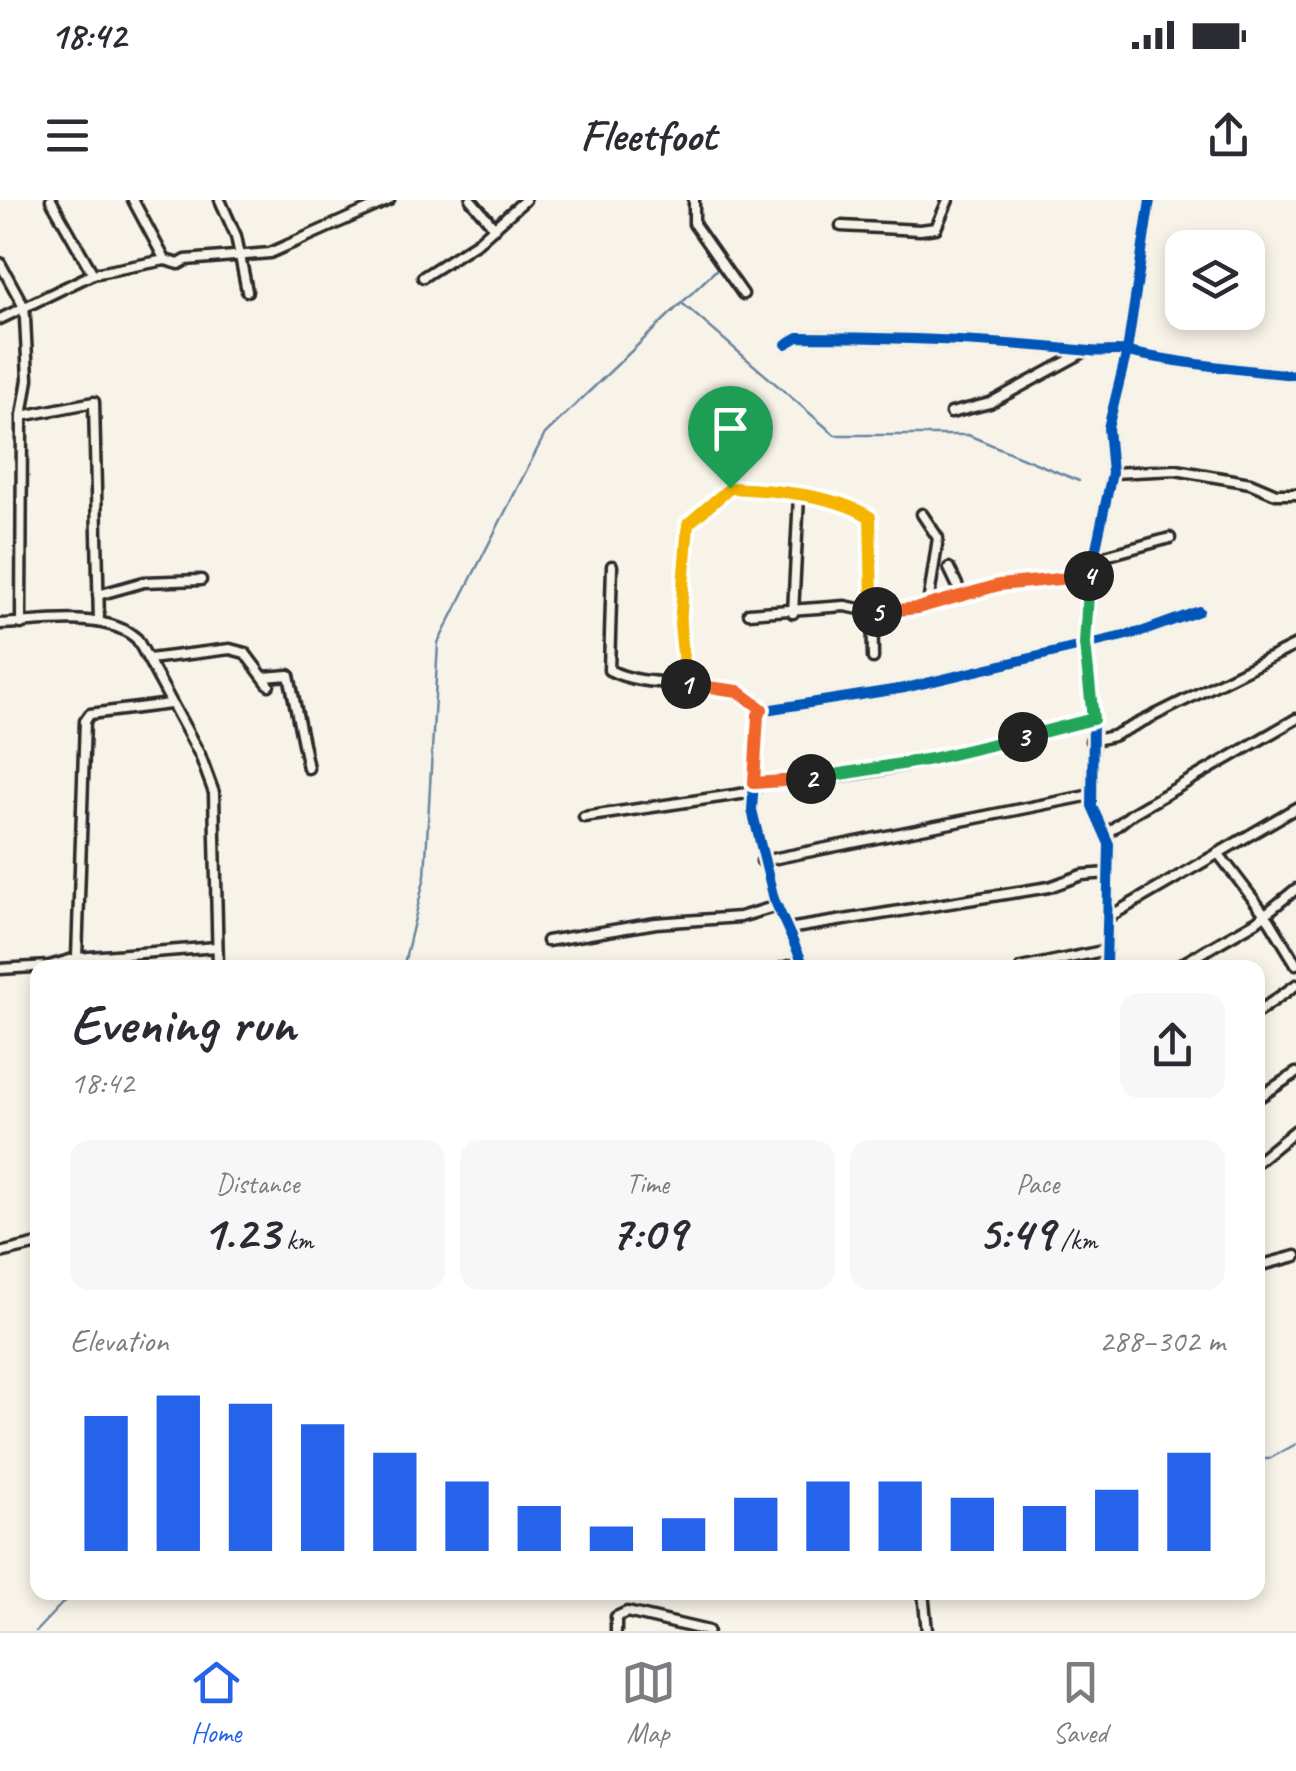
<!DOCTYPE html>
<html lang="en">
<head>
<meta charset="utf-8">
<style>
  body { margin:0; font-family:Caveat,sans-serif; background:#f7f7f7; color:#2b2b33; height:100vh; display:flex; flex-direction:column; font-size:38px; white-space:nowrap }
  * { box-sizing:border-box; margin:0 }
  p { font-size:32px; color:#7c7c81 }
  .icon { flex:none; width:55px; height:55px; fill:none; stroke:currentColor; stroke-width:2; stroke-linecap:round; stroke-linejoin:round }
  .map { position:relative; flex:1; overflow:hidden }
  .details { position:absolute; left:30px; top:760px; width:1235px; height:640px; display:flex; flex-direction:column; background:#fff; border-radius:20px; box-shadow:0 5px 15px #0003 }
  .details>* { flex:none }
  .buttons { position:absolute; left:1165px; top:30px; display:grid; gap:20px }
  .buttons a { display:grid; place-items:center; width:100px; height:100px; border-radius:20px; background:#fff; box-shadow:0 5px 15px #0003; font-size:50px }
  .pin { position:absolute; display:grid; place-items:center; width:85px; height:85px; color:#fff; margin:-102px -42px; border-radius:50% 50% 50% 0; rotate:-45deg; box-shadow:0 0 10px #0007 }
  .pin .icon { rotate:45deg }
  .km { position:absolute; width:50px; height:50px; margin:-25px; border-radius:50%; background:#222; color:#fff; font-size:28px; line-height:50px; text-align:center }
  .round { display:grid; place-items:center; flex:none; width:105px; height:105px; border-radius:20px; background:#f7f7f7 }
  .headline { display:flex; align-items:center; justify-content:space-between; height:170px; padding:0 40px }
  h1 { font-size:55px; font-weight:800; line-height:75px }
  .stats { display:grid; grid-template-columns:repeat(3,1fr); gap:15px; height:170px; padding:10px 40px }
  .stats div { display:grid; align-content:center; border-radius:20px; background:#f7f7f7; text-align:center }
  .stats b { font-size:50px; font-weight:800 }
  .stats small { font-size:28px; font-weight:400 }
  .stats p { font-size:28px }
  .chart { height:280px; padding:20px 40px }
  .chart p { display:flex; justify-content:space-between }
  .chart svg { width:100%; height:180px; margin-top:10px; stroke:#2563eb; stroke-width:6 }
  .status { display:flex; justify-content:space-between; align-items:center; height:70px; padding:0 50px; background:#fff; direction:ltr }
  .status svg { height:28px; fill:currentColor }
  header { display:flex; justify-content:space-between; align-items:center; height:130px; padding:0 40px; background:#fff; font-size:45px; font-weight:800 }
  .tab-bar { display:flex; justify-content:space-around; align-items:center; height:140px; border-top:2px solid #e1e1e2; background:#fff; font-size:28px; color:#7c7c81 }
  .tab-bar a { display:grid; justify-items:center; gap:5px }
  .tab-bar .on { color:#2563eb }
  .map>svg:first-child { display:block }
</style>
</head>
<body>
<div class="status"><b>18:42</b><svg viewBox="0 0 49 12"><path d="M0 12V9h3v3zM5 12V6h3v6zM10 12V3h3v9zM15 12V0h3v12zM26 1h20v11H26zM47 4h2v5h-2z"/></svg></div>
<header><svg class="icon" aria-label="menu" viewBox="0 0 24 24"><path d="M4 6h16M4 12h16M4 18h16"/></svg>Fleetfoot<svg class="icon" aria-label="share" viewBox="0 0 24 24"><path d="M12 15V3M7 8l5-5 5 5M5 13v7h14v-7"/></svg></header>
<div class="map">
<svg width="1296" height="1431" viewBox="0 0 1296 1431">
  <rect width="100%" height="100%" fill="#f7f3e8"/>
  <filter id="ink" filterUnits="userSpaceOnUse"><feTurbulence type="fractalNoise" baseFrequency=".01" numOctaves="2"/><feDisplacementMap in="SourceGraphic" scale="20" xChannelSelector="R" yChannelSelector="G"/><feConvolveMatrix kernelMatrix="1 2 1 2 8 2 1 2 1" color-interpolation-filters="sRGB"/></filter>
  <g filter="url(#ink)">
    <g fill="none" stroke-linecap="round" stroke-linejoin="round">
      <g stroke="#6a85a0" stroke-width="2.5">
        <polyline points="683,104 835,235 968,235 1079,281"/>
        <polyline points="403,768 425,676 438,443 545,234 718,68"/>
        <polyline points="1258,1259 1269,1259 1296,1244"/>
        <polyline points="36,1431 73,1392"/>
      </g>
      <defs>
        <g id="street">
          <polyline points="51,0 93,74"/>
          <polyline points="133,0 165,60 179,64 186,60 270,53 389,0"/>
          <polyline points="220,0 236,36 247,91"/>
          <polyline points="471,0 495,28"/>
          <polyline points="694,0 694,24 743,94"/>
          <polyline points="841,26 920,30 936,28 948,0"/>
          <polyline points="0,63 24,107 25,118 28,179 22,216 21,424"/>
          <polyline points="423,77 478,42 525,0"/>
          <polyline points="0,119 93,74 165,60"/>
          <path d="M786 144 798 137C896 137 993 141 1090 151 1102 153 1116 149 1128 152 1183 164 1240 170 1296 175"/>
          <polyline points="951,213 990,203 1086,151"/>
          <polyline points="22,216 94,202 99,422"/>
          <polyline points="1112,273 1176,270 1250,283 1276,294 1296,294"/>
          <polyline points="922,314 938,338 928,404"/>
          <polyline points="1094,359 1170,338"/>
          <path d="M612 366 609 470C657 495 723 469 762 509"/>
          <polyline points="949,368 961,393"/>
          <polyline points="98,395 144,382 201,380"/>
          <polyline points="749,413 845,406 874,412 907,410 999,385 1090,376"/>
          <polyline points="793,413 799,296"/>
          <path d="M0 424C40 423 106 410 137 439L200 555 214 593 218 768"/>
          <polyline points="149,459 230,449 245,453 269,485"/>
          <polyline points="264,477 289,475 308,568"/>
          <path d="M686 484 680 424 688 325 730 288C772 290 836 294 871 317L873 458"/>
          <polyline points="1091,541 1113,536 1296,445"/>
          <path d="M754 583C869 581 983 547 1093 519"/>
          <polyline points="584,617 754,592"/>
          <polyline points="1106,634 1133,613 1296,519"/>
          <polyline points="1218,653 1270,721 1296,764"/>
          <polyline points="762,661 1091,595"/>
          <polyline points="1107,718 1296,608"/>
          <polyline points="788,729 1049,687 1082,675 1108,673"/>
          <polyline points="547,741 656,723 740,717 777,706"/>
          <polyline points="77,758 85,521 90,514 170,504"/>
          <polyline points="782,768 803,762"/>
          <polyline points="805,768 774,699 752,610 759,511 905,488 1144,431 1199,411"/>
          <polyline points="1021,768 1107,750"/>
          <polyline points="1106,768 1109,644 1092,606 1093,519 1085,438 1090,376 1112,273 1108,228 1127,151 1150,0"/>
          <polyline points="1175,768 1257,721 1296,689"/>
          <polyline points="0,769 49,766 77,758 217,747"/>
          <polyline points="1258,812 1296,785"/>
          <polyline points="1258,898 1296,873"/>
          <polyline points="1258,961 1296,930"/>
          <polyline points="0,1053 38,1044"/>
          <polyline points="1258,1066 1296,1056"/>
          <polyline points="923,1392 927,1431"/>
          <polyline points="616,1431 616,1417 627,1412 708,1431"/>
        </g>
      </defs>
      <use href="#street" stroke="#2b2b2b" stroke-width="15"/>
      <use href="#street" stroke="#f7f3e8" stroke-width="8"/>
      <defs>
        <g id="cycleway">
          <path d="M786 144 798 137C896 137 993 141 1090 151 1102 153 1116 149 1128 152 1183 164 1240 170 1296 175"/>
          <polyline points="805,768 774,699 752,610 759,511 905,488 1144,431 1199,411"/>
          <polyline points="1106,768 1109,644 1092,606 1093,519 1085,438 1090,376 1112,273 1108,228 1127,151 1150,0"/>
        </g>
      </defs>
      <use href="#cycleway" stroke="#f7f3e8" stroke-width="16"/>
      <use href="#cycleway" stroke="#0057b8" stroke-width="10"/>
    </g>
  </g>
  <g fill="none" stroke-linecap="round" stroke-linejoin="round" filter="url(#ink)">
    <defs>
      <polyline id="split-1" points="686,484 680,424 688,324 730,288"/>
      <polyline id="split-2" points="686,484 738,491 762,509 758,515 754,583 811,579"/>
      <polyline id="split-3" points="811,579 931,559 1023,537"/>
      <polyline id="split-4" points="1023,537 1093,519 1085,444 1089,376"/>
      <polyline id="split-5" points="877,412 918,408 999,385 1089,376"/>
      <path id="split-6" d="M730 288C773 290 834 294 870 317L872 400 874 412H877"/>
    </defs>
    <use href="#split-1" stroke="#fff" stroke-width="20"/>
    <use href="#split-2" stroke="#fff" stroke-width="20"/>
    <use href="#split-3" stroke="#fff" stroke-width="20"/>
    <use href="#split-4" stroke="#fff" stroke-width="20"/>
    <use href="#split-5" stroke="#fff" stroke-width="20"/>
    <use href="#split-6" stroke="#fff" stroke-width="20"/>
    <use href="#split-1" stroke="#f5b400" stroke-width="12"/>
    <use href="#split-2" stroke="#f0652b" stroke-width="12"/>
    <use href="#split-3" stroke="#22a559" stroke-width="12"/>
    <use href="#split-4" stroke="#22a559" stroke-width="12"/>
    <use href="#split-5" stroke="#f0652b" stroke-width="12"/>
    <use href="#split-6" stroke="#f5b400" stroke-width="12"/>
  </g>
</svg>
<div class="buttons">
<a><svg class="icon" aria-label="layers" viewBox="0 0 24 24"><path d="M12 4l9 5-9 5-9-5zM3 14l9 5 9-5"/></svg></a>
</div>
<div class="pin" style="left:730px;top:288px;background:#1e9e55"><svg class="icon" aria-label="arrive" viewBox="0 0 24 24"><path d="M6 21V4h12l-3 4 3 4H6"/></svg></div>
<b class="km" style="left:686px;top:484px">1</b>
<b class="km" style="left:811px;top:579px">2</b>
<b class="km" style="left:1023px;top:537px">3</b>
<b class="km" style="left:1089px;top:376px">4</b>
<b class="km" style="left:877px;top:412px">5</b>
<section class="details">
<div class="headline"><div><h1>Evening run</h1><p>18:42</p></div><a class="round"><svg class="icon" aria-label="share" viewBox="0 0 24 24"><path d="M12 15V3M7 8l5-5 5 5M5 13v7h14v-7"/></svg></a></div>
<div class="stats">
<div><p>Distance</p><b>1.23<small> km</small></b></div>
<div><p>Time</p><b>7:09</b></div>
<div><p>Pace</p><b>5:49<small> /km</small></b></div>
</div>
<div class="chart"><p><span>Elevation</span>288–302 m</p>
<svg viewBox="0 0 160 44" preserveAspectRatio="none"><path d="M5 44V11M15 44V6M25 44V8M35 44V13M45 44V20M55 44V27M65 44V33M75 44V38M85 44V36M95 44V31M105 44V27M115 44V27M125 44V31M135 44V33M145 44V29M155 44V20"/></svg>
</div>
</section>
</div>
<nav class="tab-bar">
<a class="on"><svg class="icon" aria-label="home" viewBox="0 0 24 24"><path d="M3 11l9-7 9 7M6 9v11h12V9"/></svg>Home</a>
<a><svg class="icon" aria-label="map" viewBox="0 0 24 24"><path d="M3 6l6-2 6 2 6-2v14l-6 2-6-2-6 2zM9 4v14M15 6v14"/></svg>Map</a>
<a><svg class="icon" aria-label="saved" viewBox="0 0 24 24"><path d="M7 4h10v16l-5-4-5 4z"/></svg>Saved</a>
</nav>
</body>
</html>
